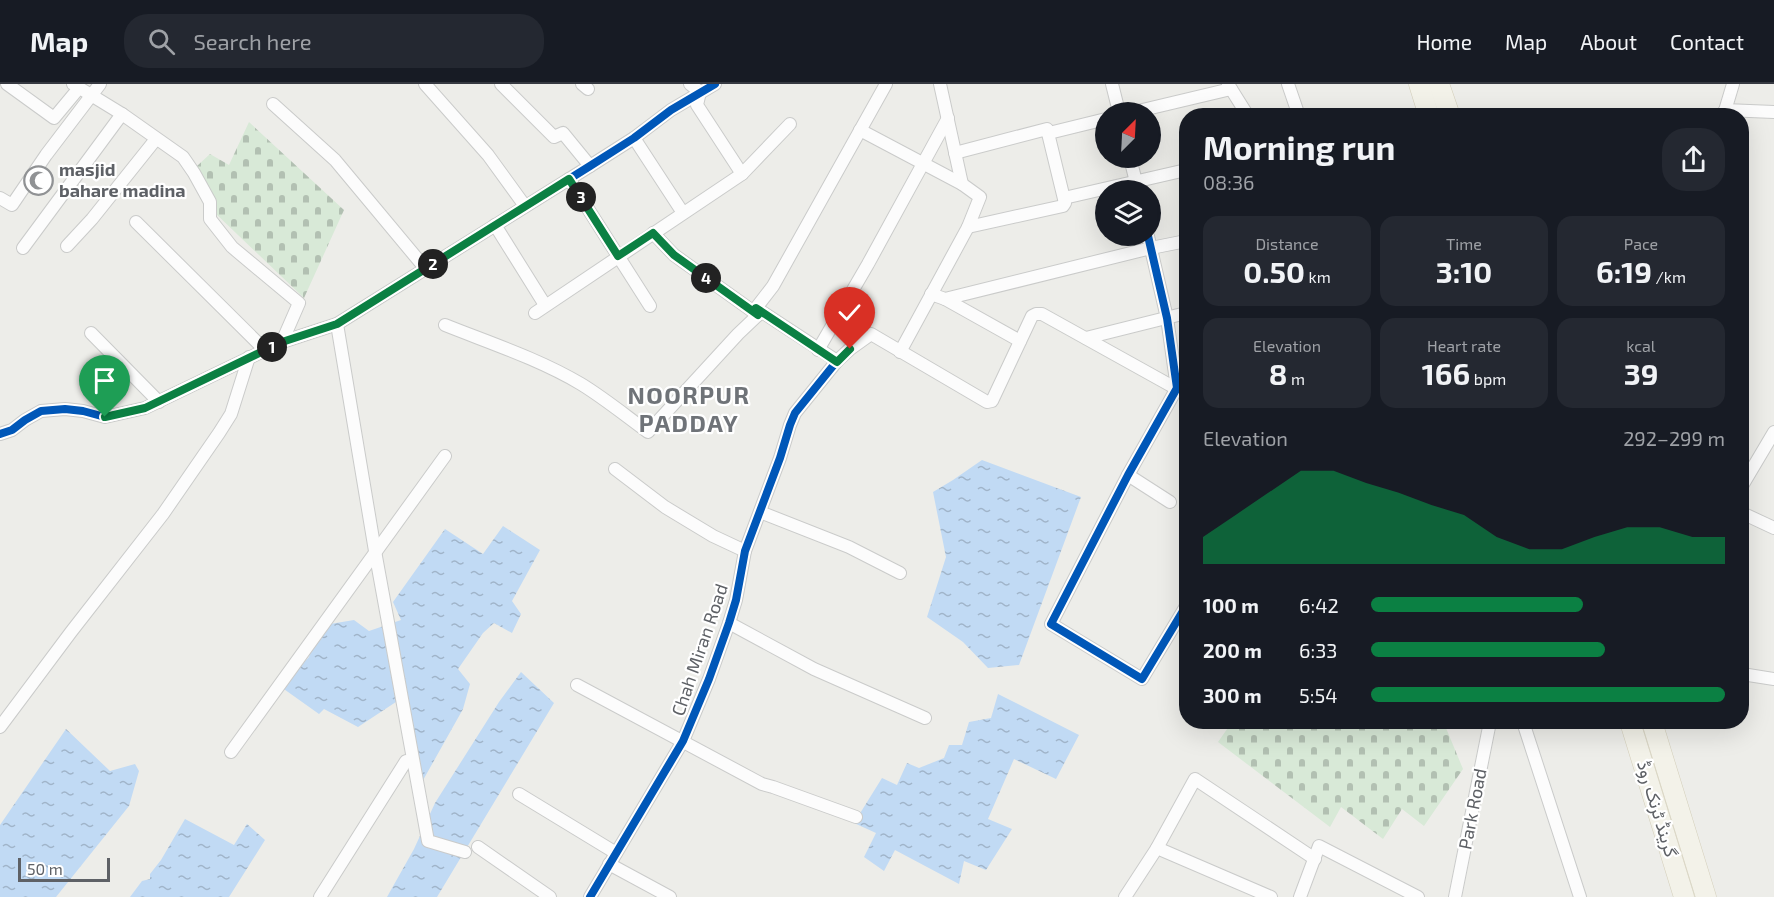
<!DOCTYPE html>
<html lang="en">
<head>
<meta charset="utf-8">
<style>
  body { margin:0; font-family:"Exo 2",Vazirmatn,sans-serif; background:#242831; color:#f1f3f6; height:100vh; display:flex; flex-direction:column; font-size:22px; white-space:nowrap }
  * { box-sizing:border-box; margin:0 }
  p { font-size:20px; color:#9ea1a6 }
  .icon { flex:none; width:33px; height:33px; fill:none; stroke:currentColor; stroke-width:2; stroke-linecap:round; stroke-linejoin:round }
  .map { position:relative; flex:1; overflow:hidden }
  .sheet { position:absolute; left:1179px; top:24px; width:570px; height:621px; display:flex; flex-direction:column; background:#171b24; border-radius:24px; box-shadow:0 6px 24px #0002 }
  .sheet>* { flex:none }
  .needle { width:39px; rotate:24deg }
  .tools { position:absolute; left:1095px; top:18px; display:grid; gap:12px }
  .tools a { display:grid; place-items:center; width:66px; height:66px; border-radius:50%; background:#171b24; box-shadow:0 6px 24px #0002; font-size:30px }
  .scale { position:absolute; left:18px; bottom:15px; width:92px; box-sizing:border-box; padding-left:6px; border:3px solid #5e6166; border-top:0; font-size:16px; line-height:21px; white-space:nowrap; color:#5e6166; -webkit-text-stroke:4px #fff; paint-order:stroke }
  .pin { position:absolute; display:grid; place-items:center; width:51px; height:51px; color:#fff; margin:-62px -26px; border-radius:50% 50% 50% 0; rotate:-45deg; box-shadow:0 0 6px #0007 }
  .pin .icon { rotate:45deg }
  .km { position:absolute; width:30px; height:30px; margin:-15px; border-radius:50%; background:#222; color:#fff; font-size:16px; line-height:30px; text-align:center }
  .round { display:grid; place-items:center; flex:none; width:63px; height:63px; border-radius:24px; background:#242831 }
  .overview { display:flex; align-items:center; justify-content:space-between; height:102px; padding:0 24px }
  h1 { font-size:33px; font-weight:700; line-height:45px }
  .metrics { display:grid; grid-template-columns:repeat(3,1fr); gap:9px; height:102px; padding:6px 24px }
  .metrics div { display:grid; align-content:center; border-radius:15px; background:#242831; text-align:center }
  .metrics b { font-size:30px; font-weight:700 }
  .metrics small { font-size:16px; font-weight:400 }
  .metrics p { font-size:16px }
  .chart { height:168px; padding:12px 24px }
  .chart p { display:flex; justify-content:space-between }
  .chart svg { width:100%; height:108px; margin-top:6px; fill:#0b8043; opacity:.7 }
  ul { padding:0 24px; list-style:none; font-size:20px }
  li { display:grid; grid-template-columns:96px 72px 1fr; align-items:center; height:45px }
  li i { height:15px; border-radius:8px; background:#0b8043 }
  header { display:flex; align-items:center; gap:36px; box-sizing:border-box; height:84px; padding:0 30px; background:#171b24; border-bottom:2px solid #363941 }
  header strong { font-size:28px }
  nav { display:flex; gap:33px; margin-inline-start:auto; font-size:21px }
  .search { width:420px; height:54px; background:#242831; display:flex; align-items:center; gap:15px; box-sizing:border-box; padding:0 21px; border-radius:24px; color:#9ea1a6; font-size:22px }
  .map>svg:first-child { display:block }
</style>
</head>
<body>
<header>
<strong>Map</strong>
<div class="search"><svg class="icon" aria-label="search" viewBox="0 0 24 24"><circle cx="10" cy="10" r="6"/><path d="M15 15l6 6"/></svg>Search here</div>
<nav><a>Home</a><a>Map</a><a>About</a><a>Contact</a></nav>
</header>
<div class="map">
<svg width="1774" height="813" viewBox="0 0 1774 813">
  <defs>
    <pattern id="cemetery-stones" width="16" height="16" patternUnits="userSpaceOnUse" patternTransform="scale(1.5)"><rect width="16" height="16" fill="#d8e9d7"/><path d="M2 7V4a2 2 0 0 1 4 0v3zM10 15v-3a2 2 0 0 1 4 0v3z" fill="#b2c0b2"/></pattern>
    <pattern id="water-ripples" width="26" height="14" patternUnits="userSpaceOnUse" patternTransform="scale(1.5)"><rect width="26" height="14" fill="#c1daf4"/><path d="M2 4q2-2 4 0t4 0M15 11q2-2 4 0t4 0" fill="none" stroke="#a0b4c9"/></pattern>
  </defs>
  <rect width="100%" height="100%" fill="#edede9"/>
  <g fill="url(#cemetery-stones)">
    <polygon points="249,38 344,126 304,214 214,128 207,103 197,82 210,70 229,81"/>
    <polygon points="1232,638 1435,638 1446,644 1463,685 1424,742 1402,725 1383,755 1341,723 1330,743 1218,658"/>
  </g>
  <g fill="url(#water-ripples)">
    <polygon points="982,376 1081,413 1019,581 988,584 963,558 927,533 946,473 933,408 953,396"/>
    <polygon points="503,442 540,466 512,517 521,530 512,549 494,539 483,549 458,585 470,600 463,625 422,698 405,612 358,643 324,625 319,630 281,603 309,573 312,559 330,540 354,536 369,547 401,536 393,518 445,445 483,470"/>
    <polygon points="521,588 554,619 437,813 387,813 414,765 435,719 499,618"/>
    <polygon points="998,610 1079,651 1056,695 1014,675 988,735 1012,745 986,786 964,777 959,800 895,766 884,787 864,773 876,749 854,739 882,694 897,701 907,679 919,684 944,674 949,661 962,661 969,638 991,634"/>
    <polygon points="66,645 110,687 135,680 139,687 129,722 56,813 0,813 0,741"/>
    <polygon points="185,735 234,761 247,740 265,756 229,813 130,813 142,797 150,795 150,790 161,776"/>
  </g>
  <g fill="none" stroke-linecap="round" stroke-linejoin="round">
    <defs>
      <g id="minor">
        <polyline points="7,0 54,34 79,4"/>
        <polyline points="73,0 122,30 183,73 194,89 210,118 210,135 232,163 299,219 282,258"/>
        <polyline points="425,0 488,71 525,122"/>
        <polyline points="501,0 554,53 563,49 590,82"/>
        <polyline points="582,0 588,5"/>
        <polyline points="690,0 700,8 697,21 742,90"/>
        <polyline points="940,0 962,100"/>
        <polyline points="1112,0 1119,28"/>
        <polyline points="1228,0 1248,32"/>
        <polyline points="1288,0 1299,32"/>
        <polyline points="273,20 335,76 425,184"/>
        <polyline points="1725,26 1774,28"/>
        <polyline points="1134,28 1231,5"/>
        <polyline points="1724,30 1733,0"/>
        <polyline points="860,46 962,100 980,113 968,143 900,268"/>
        <polyline points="1049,49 1106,35"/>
        <polyline points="634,54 683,129"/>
        <polyline points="955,69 1047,45 1065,119 1063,122 968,143"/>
        <polyline points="1130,74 1138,106"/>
        <polyline points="569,95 650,222"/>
        <polyline points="0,114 12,121 46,71 100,0"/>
        <polyline points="1064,114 1186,86"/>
        <polyline points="136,138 265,266"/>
        <polyline points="495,141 545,221"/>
        <polyline points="653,149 674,171 758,231"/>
        <polyline points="1148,152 1167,234 1177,304 1128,391 1051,540 1142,595 1186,522"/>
        <polyline points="67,162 92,135 156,55"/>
        <polyline points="23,164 122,30"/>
        <polyline points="931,210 945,215 1151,164 1186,157"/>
        <polyline points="945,215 1020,257"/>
        <polyline points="535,229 742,90 790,40"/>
        <polyline points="337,240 375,467 428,757 465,768"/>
        <path d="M445 241C490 259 539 275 581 300 604 314 626 332 648 348L738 250 758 231 756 224 773 202 886 0"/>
        <polyline points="91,249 159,318"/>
        <polyline points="1086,254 1186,229"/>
        <polyline points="818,266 868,180 948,34"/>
        <polyline points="837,277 850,265 871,250 987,318 992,317 1032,232 1036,230 1042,230 1186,310"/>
        <polyline points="0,350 12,346 25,336 41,327 65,325 83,327 105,333 145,324 282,258 337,240 590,82 634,54 671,26 715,0"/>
        <polyline points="615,385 665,423 713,452 745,467"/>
        <polyline points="1128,391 1170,418"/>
        <polyline points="1742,402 1774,348"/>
        <polyline points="760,428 849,463 900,489"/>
        <polyline points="1742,429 1774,444"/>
        <polyline points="729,539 814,585 925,634"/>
        <polyline points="1742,590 1774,595"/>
        <polyline points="577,601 762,700 773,703 856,733"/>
        <polyline points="1523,638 1580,813"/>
        <polyline points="0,643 71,548 163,430 219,349 231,330 249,273"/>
        <polyline points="231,668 445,372"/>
        <polyline points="519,710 616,769"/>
        <polyline points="478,763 550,813"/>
        <polyline points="1157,764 1195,695 1315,775"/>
        <polyline points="609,780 670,813"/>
        <polyline points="320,813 406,677"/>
        <polyline points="590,813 683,657 709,595 729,539 736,516 745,467 780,374 790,341 795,329 837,277 756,224"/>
        <polyline points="1125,813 1157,764 1271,813"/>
        <polyline points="1300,813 1319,762 1418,813"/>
        <polyline points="1455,813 1490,638"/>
      </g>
      <g id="primary">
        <polyline points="1419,0 1429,32"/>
        <polyline points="1439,0 1450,32"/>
        <polyline points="1630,638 1684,813"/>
        <polyline points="1652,638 1706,813"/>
      </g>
    </defs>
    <use href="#minor" stroke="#cacbca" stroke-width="14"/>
    <use href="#primary" stroke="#d3ceb9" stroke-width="21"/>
    <use href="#minor" stroke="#fcfcfc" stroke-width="12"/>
    <use href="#primary" stroke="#f3f2e9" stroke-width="20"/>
    <defs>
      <g id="cycleway">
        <polyline points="1148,152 1167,234 1177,304 1128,391 1051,540 1142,595 1186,522"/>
        <polyline points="0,350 12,346 25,336 41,327 65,325 83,327 105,333 145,324 282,258 337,240 590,82 634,54 671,26 715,0"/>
        <polyline points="590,813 683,657 709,595 729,539 736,516 745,467 780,374 790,341 795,329 837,277 756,224"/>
      </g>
    </defs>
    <use href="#cycleway" stroke="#fff" stroke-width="11"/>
    <use href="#cycleway" stroke="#0057b8" stroke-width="8"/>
  </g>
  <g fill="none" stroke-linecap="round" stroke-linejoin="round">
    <defs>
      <polyline id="route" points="105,333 145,324 282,258 337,240 569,95 618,172 653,149 674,171 758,231 756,224 837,278 850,265"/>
    </defs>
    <use href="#route" stroke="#fff" stroke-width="12"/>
    <use href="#route" stroke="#0b8043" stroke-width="8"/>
  </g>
  <defs>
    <symbol id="mosque-ring" viewBox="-11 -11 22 22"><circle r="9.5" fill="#fff" stroke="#909294" stroke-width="1.5"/><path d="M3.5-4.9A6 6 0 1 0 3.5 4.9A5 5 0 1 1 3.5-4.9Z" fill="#909294"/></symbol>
  </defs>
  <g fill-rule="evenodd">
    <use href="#mosque-ring" x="22" y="80" width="33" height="33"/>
  </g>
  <g text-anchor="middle" stroke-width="4.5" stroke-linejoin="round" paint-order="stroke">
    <g font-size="18" font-weight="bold" fill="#5e6166" stroke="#fff" text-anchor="start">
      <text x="59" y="92">masjid<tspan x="59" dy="21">bahare madina</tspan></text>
    </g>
    <g font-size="18" fill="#5e6166" stroke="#fff">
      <text transform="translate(700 566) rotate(-71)" y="6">Chah Miran Road</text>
      <text transform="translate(1473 725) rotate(-79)" y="6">Park Road</text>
      <text transform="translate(1657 725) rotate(73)" y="6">گرینڈ ٹرنک روڈ</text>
    </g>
    <g font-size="24" font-weight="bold" letter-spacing="1.5" fill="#6f7378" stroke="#fff">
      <text x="689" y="320">NOORPUR<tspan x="689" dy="28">PADDAY</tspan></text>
    </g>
  </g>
</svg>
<div class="tools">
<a><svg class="needle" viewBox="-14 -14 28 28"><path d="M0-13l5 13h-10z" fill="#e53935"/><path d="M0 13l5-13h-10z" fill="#9ea1a6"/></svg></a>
<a><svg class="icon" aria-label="layers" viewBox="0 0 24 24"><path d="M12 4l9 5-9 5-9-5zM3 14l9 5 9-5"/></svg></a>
</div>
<div class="scale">50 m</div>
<div class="pin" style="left:105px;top:333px;background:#1e9e55"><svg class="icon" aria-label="arrive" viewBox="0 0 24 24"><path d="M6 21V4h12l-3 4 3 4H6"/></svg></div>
<div class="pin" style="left:850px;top:265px;background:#d93025"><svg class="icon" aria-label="check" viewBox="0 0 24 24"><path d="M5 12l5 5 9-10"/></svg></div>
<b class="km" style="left:272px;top:263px">1</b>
<b class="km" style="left:433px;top:180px">2</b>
<b class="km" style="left:581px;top:113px">3</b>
<b class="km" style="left:706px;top:194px">4</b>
<section class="sheet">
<div class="overview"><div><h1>Morning run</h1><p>08:36</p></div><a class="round"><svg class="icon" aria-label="share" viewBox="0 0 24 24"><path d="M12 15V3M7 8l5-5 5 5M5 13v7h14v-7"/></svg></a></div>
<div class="metrics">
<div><p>Distance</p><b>0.50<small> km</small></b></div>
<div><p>Time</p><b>3:10</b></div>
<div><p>Pace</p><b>6:19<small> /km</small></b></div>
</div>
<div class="metrics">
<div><p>Elevation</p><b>8<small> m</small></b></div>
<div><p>Heart rate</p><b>166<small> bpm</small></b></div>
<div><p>kcal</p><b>39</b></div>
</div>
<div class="chart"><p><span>Elevation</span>292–299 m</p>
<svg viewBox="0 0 160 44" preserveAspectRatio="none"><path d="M0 44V33L10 24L20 15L30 6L40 6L50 11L60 15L70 20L80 24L90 33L100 38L110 38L120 33L130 29L140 29L150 33L160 33V44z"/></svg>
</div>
<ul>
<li><b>100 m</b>6:42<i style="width:60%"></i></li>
<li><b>200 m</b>6:33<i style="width:66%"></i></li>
<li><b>300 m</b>5:54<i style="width:100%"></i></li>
</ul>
</section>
</div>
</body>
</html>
